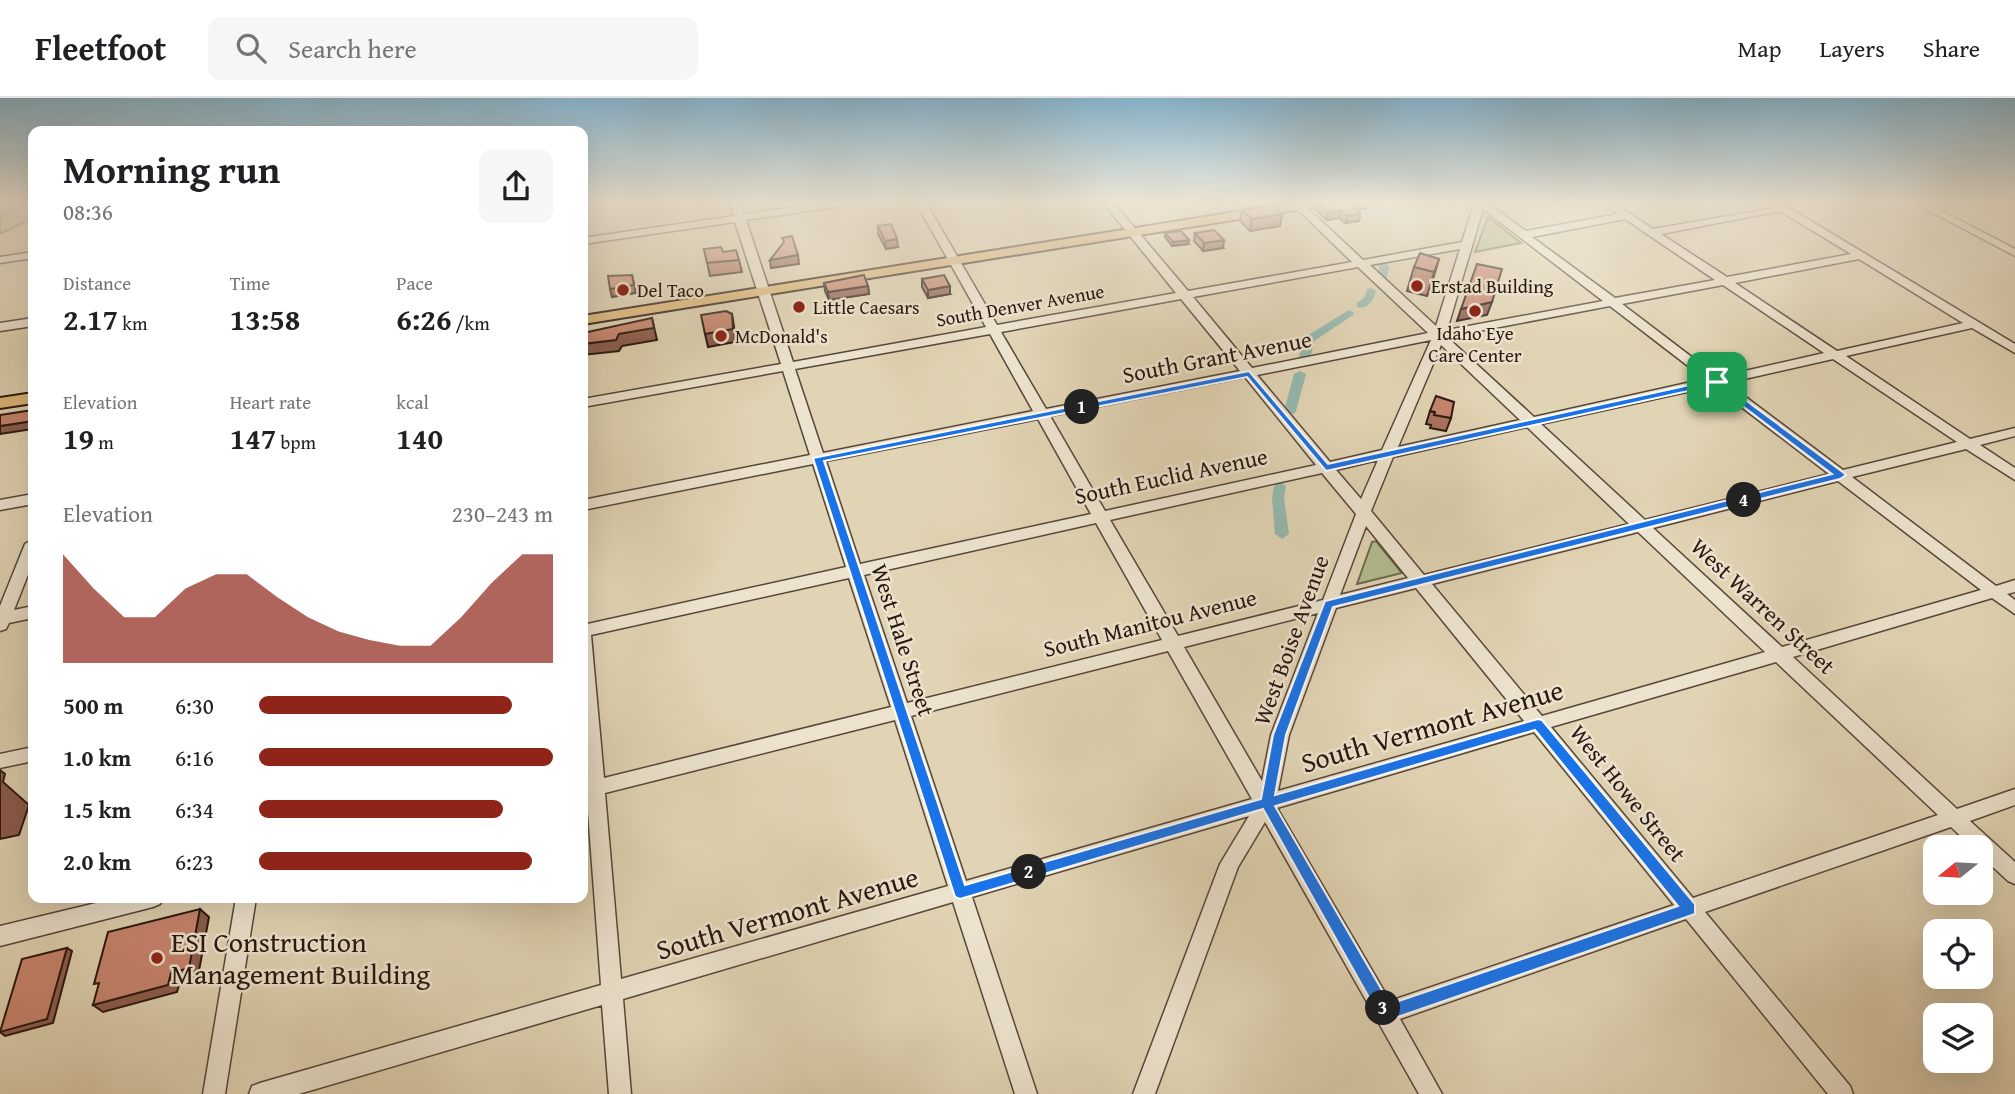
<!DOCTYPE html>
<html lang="en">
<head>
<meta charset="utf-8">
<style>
  body { margin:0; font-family:"Gentium Book Plus",serif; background:#f6f6f6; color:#202124; height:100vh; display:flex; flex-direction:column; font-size:26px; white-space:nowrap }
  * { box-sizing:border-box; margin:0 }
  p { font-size:23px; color:#757577 }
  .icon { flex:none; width:38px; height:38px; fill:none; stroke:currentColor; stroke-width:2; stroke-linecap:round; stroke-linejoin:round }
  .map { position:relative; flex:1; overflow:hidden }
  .panel { position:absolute; left:28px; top:28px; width:560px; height:777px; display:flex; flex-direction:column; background:#fff; border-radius:14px; box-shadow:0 7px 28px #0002 }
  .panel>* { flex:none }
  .needle { width:46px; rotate:252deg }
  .tools { position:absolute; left:1923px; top:737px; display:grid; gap:14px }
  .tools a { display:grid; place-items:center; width:70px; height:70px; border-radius:14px; background:#fff; box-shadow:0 7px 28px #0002; font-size:35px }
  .pin { position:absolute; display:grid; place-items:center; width:60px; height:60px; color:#fff; margin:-30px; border-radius:14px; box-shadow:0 4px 10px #0006 }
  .km { position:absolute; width:35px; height:35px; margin:-18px; border-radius:50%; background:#222; color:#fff; font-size:19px; line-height:35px; text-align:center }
  .round { display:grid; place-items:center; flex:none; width:74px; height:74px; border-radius:14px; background:#f6f6f6 }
  .overview { display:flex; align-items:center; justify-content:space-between; height:119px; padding:0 35px }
  h1 { font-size:38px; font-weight:800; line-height:52px }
  .figures { display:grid; grid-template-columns:repeat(3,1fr); gap:10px; height:119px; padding:7px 35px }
  .figures div { display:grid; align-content:center }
  .figures b { font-size:30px; font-weight:800 }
  .figures small { font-size:19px; font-weight:400 }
  .figures p { font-size:19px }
  .chart { height:196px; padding:14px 35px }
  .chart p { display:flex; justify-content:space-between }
  .chart svg { width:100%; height:126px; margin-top:7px; fill:#8f2418; opacity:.7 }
  ul { padding:0 35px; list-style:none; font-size:23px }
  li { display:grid; grid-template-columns:112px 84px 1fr; align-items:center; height:52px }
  li i { height:18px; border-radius:9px; background:#8f2418 }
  header { display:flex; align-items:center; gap:42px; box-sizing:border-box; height:98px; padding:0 35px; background:#fff; border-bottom:2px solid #e0e0e0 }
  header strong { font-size:33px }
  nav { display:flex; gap:38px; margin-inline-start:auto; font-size:24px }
  .search { width:490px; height:63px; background:#f6f6f6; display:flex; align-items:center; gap:18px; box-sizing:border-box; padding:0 24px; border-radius:14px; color:#757577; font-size:26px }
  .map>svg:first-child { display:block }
</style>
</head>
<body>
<header>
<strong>Fleetfoot</strong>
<div class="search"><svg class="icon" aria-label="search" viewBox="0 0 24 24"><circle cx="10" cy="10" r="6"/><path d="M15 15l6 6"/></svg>Search here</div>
<nav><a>Map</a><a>Layers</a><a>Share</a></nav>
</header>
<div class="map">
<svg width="2015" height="996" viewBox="0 0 2015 996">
  <rect width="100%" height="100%" fill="#e1d4b4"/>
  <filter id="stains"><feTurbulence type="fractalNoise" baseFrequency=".00286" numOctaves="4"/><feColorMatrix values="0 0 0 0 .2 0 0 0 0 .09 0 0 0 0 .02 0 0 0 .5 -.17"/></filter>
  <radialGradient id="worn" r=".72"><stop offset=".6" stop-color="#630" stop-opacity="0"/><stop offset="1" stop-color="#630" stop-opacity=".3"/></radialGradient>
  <g fill="#b1bd8e" stroke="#6d6a50" stroke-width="2">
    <polygon points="0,103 33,103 33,120 0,136"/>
    <polygon points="1488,119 1492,122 1521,145 1475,154"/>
    <polygon points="1376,443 1402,475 1357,486 1372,444"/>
  </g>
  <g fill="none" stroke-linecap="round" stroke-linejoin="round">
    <polyline stroke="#697870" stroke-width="2.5" points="0,117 33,103"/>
    <g fill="#94b8af" fill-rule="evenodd">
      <polygon points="1384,165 1389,168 1387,180 1382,183 1377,180 1379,168"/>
      <path d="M1371 190 1376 193C1374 202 1368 212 1357 209V205L1364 200 1367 191Z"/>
      <polygon points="1349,212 1354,215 1353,217 1314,243 1310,261 1304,264 1300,263 1298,261 1305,239"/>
      <polygon points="1300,273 1306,276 1296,313 1294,316 1286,316 1284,313 1294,276"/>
      <polygon points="1280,384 1286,388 1284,400 1289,436 1282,441 1275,436 1272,400 1274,388"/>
    </g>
    <defs>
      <g id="minor">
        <path d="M729 103H739L744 116 837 103H860L855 106 746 122 793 264 986 229 915 103H925L997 227 1176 195 1102 103H1112L1188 193 1352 164 1289 103H1300L1363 162 1462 144 1475 103H1485L1526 133 1618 116 1600 103H1611L1653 131 1786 108 2015 246V255L1972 230 1846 258 1970 341 2015 330V338L1980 347 2015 370V382L1966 351 1852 379 1996 488 2015 482V494L2007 496 2015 502V516L1992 500 1793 559 1957 711 2015 691V707L1970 723 2015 764V786L2008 783 1981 758V749H1972L1951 729 1705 814 1850 988 1853 996H1828L1686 821 1400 921 1442 996H1419L1265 724 1238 769 1155 996H1133L1220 766 1249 718 972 799 1037 996H1015L953 804 623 901 631 996H609L602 907 299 996H249L252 988 260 985 601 887 587 700 583 701V685H586L583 642V527L846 469 813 366 583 412V402L810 357 783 273 583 309V301L781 266 735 124 583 146V140L734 118ZM1483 111 1603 203 1447 232ZM1780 113 1851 156 1727 179 1661 136ZM1625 121 1715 182 1615 200 1532 139ZM1460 151 1436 228 1370 167ZM1859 161 1963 225 1837 253 1735 185ZM1358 169 1428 235 1252 270 1193 199ZM1723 187 1824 255 1718 279 1622 206ZM1181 201 1240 273 1046 311 1001 234ZM1610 208 1705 281 1534 319 1447 239ZM990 236 1033 313 823 355 795 271ZM1431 242 1382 352 1330 364 1257 277ZM1441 247 1520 322 1398 349ZM1833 261 1957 344 1843 372 1727 285ZM1245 279 1316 367 1105 413 1050 318ZM1714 288 1829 376 1645 422 1541 326ZM1038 321 1091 416 860 466 826 363ZM1527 329 1629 426 1424 477 1371 413 1393 359ZM1378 362 1361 401 1336 372ZM1322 375 1356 416 1323 502 1178 538 1110 422ZM1838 383 1981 492 1782 549 1653 430ZM1096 425 1162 542 907 605 864 477ZM1366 428 1408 480 1340 497ZM1638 434 1765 554 1542 618 1432 486ZM849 480 891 609 604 680 591 537ZM1416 490 1524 623 1278 693 1289 637 1336 510ZM1318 515 1271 637 1262 683 1184 549ZM1168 553 1252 701 966 783 911 618ZM1776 564 1938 717 1693 800 1551 629ZM895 622 948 788 621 881 605 695ZM1534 634 1674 807 1390 903 1277 710Z"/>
        <polygon points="1911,103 1923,103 2015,151 2015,158"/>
        <polygon points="33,154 33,160 0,165 0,159"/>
        <polygon points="33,220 33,228 0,233 0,225"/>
        <polygon points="33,396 33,406 0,412 0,402"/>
        <polygon points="33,441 33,464 14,512 33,508 33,520 9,525 6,531 0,533 0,508 25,446"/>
        <polygon points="33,649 33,663 0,670 0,656"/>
        <polygon points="117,800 163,800 160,806 153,809 0,848 0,828"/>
        <polygon points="236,800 256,800 225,996 203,996"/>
      </g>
      <g id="major">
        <polygon points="1305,103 1332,103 1326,107 583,226 583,218"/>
        <polygon points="33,295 33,305 0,310 0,300"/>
      </g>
    </defs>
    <use href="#minor" stroke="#57463a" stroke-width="3"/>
    <use href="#major" stroke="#291711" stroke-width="4"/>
    <use href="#minor" fill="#ece3ce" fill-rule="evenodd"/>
    <use href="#major" fill="#e0ba7a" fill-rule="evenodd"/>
  </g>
  <g fill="#ac725f" stroke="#291711" stroke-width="2">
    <polygon points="1316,104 1368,110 1356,112 1360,115 1359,123 1345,125 1339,120 1327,122 1315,111"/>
    <polygon points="1242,112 1282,116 1280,128 1250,133 1240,123"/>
    <polygon points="878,128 898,149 886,151 878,136"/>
    <polygon points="1165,135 1188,146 1172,148 1165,139"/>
    <polygon points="1195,135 1223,150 1203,153 1194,143"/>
    <polygon points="704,151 723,154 739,162 742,174 710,178"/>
    <polygon points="1439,161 1427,198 1407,193 1414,169"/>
    <polygon points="922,181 950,196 928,200 922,189"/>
    <polygon points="824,185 868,188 869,196 829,202 825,193"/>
    <polygon points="1430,313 1451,320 1446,333 1430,330 1431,327 1426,326"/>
  </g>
  <g fill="#8c5d4e" stroke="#291711" stroke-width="2">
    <polygon points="1370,103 1368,110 1348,113 1349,106"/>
    <polygon points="1341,112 1339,120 1327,122 1328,114"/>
    <polygon points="1360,115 1359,123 1345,125 1347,118"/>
    <polygon points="1282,116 1280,128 1250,133 1252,121"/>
    <polygon points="897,141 898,149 886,151 885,143"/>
    <polygon points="1189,142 1188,146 1172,148 1173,144"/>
    <polygon points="1224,142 1223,150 1203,153 1204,145"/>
    <polygon points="798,157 799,166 771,170 770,162"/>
    <polygon points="1439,161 1432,185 1427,198 1434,174"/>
    <polygon points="632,177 636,195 612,199 610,191"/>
    <polygon points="868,188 869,196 829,202 828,194"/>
    <polygon points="950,188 950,196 928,200 928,192"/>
    <polygon points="1492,204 1487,217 1457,223 1461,211"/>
    <polygon points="732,216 734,228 735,244 708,249 705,236"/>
    <polygon points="652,220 657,242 622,248 619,253 583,257 583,246 619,236"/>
    <polygon points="33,323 33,331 0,336 0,328"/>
    <polygon points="0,672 5,676 3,684 29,707 19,737 0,741"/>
    <polygon points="200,811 209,819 198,878 180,883 177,894 103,914 93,907 171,875"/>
    <polygon points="67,850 72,853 53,925 5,938 0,934"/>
  </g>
  <g fill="#c8856f" stroke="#291711" stroke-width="2">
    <polygon points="1323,103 1369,103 1349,106 1360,115 1347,118 1341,112 1328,114 1316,104"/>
    <polygon points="1273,107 1282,116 1252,121 1242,112"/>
    <polygon points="891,126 897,141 885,143 878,128"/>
    <polygon points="1214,132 1224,142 1204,145 1195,135"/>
    <polygon points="1181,133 1189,142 1173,144 1165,135"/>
    <polygon points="792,138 798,157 770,162 784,144 782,140"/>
    <polygon points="721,149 723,154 736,152 739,162 707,165 704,151"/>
    <polygon points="1420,155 1439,161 1434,174 1414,169"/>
    <polygon points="1477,166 1502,171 1492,204 1461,211"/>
    <polygon points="632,177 634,187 610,191 608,178"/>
    <polygon points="864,177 868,188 828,194 824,185"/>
    <polygon points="944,177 950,188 928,192 922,181"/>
    <polygon points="726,213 732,216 733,231 705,236 701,217"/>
    <polygon points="652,220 654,230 619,236 616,242 583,246 583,235"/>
    <polygon points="1436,298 1454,304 1451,320 1434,317 1435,314 1430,313"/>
    <polygon points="33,312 33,323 0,328 0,317"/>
    <polygon points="200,811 189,870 171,875 168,887 93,907 99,885 94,886 108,834"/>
    <polygon points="67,850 47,921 0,934 22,861"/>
  </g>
  <linearGradient id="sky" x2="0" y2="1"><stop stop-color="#86b6d1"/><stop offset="0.43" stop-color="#f2ecdd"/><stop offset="1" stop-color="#f2ecdd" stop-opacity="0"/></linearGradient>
  <rect width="2015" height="242" fill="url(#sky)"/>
  <path fill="#1a73e8" stroke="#fff" stroke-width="2" fill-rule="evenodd" d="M1249 273 1328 366 1717 281 1844 375 1846 377 1840 381 1333 509 1286 637 1275 697 1538 621 1542 622 1695 806V816L1386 923 1381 921 1263 711 960 801 955 799 813 360ZM1247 279 1326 373 1715 287 1832 376 1325 503 1273 637 1261 701 965 787 824 363ZM1535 632 1678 808 1390 906 1275 708Z"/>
  <g fill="#8f2418" stroke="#ece3ce" stroke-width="2.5">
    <circle cx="1417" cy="188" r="7"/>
    <circle cx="623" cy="192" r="7"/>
    <circle cx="799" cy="209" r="7"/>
    <circle cx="1475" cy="213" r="7"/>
    <circle cx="721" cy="238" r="7"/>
    <circle cx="157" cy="860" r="7"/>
  </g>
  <g text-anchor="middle" stroke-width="5" stroke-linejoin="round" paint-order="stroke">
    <g font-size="19" fill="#291711" stroke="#ece3ce" text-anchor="start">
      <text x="1431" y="195">Erstad Building</text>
      <text x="637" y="199">Del Taco</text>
      <text x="813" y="216">Little Caesars</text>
      <text x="1475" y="242" text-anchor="middle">Idaho Eye<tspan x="1475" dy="22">Care Center</tspan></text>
      <text x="735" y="245">McDonald's</text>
    </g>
    <g font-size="19" fill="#291711" stroke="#ece3ce">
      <text transform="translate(1020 207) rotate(-10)" y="7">South Denver Avenue</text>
    </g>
    <g font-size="23" fill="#291711" stroke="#ece3ce">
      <text transform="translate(1217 259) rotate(-11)" y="8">South Grant Avenue</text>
      <text transform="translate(1171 378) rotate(-12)" y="8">South Euclid Avenue</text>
      <text transform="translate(1763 508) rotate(43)" y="8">West Warren Street</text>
      <text transform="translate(1150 525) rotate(-14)" y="8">South Manitou Avenue</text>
      <text transform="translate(903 542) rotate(72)" y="8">West Hale Street</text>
      <text transform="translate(1291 542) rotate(-70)" y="8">West Boise Avenue</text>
      <text transform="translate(1628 695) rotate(51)" y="8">West Howe Street</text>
    </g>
    <g font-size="28" fill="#291711" stroke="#ece3ce">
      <text transform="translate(1432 628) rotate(-16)" y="10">South Vermont Avenue</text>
      <text transform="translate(787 815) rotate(-16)" y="10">South Vermont Avenue</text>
    </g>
    <g font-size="28" fill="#291711" stroke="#ece3ce" text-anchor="start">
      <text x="171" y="854">ESI Construction<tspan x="171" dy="32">Management Building</tspan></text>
    </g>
  </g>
  <rect width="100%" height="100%" filter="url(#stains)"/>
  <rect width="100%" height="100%" fill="url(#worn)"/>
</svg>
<div class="tools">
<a><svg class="needle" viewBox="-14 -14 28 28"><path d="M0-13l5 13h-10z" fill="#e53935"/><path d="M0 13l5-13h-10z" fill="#757577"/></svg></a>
<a><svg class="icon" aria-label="locate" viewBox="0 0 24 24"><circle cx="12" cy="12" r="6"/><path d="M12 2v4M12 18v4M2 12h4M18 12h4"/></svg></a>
<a><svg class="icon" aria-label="layers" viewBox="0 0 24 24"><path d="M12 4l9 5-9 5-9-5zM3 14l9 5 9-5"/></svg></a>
</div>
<div class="pin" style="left:1717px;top:284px;background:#1e9e55"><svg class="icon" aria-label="arrive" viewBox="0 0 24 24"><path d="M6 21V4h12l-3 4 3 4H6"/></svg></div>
<b class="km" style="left:1082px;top:309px">1</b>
<b class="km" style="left:1029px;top:774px">2</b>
<b class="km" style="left:1383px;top:910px">3</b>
<b class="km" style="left:1744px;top:402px">4</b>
<section class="panel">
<div class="overview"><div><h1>Morning run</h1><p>08:36</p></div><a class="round"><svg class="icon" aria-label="share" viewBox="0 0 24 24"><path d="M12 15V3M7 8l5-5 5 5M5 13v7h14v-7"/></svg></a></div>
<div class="figures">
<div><p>Distance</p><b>2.17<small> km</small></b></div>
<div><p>Time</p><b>13:58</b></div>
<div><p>Pace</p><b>6:26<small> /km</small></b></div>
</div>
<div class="figures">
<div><p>Elevation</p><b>19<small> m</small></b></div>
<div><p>Heart rate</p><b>147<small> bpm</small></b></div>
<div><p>kcal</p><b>140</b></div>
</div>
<div class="chart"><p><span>Elevation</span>230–243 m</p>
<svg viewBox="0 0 160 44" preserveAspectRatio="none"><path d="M0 44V6L10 18L20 28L30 28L40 18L50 13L60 13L70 21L80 28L90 33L100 36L110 38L120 38L130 28L140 16L150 6L160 6V44z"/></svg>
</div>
<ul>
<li><b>500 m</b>6:30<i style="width:86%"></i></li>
<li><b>1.0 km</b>6:16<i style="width:100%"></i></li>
<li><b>1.5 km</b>6:34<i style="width:83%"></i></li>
<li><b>2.0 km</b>6:23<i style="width:93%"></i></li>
</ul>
</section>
</div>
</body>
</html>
